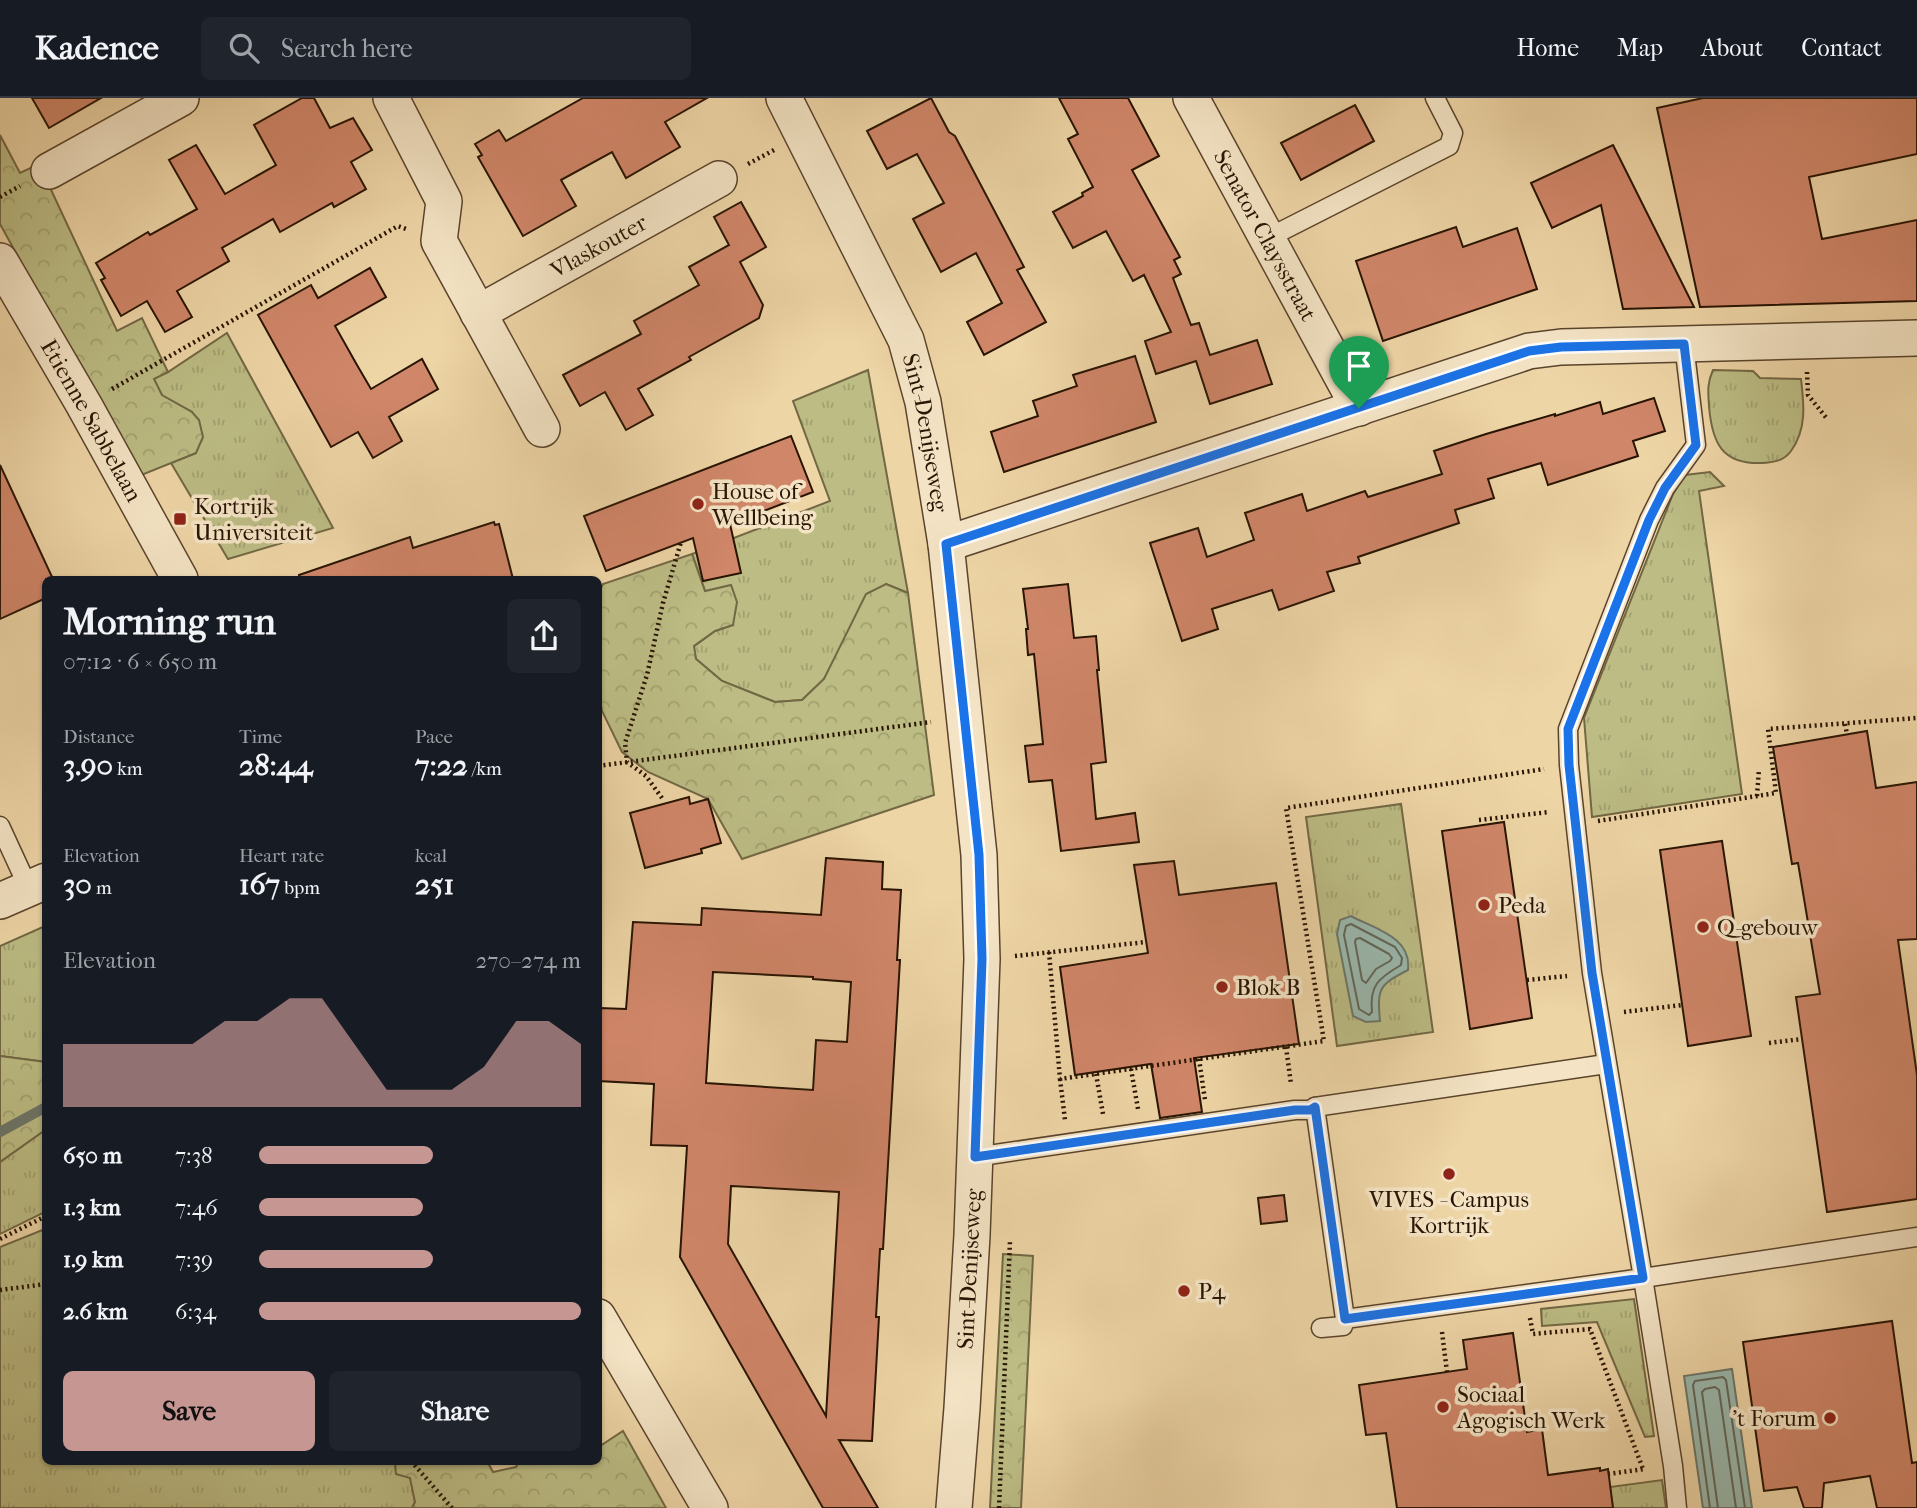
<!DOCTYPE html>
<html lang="en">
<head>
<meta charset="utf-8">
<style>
  body { margin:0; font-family:"IM FELL French Canon",serif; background:#20242c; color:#f1f3f6; height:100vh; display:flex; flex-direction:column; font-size:26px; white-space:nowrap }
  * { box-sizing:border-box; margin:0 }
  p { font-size:23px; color:#9ea1a6 }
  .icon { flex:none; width:38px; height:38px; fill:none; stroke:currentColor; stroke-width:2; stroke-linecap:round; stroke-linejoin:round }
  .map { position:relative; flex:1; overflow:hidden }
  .drawer { position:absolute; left:42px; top:478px; width:560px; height:889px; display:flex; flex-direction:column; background:#171b24; border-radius:10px; box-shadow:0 2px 5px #0004 }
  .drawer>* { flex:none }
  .pin { position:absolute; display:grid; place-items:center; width:60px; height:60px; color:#fff; margin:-72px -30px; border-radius:50% 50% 50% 0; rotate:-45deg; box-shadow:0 0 7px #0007 }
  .pin .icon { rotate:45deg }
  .round { display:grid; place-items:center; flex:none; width:74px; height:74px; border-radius:10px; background:#20242c }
  .head { display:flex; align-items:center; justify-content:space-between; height:119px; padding:0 21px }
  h1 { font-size:38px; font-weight:700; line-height:52px }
  .figures { display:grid; grid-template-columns:repeat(3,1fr); gap:10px; height:119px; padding:7px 21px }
  .figures div { display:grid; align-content:center }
  .figures b { font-size:30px; font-weight:700 }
  .figures small { font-size:19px; font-weight:400 }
  .figures p { font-size:19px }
  .chart { height:196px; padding:14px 21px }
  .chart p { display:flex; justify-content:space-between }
  .chart svg { width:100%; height:126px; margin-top:7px; fill:#c59692; opacity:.7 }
  .button { display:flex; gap:14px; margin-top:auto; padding:14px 21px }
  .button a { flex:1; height:80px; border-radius:10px; background:#c59692; color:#111; font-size:28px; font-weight:700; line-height:80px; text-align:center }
  .button a+a { background:#20242c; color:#f1f3f6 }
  ul { padding:0 21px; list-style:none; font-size:23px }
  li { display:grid; grid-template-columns:112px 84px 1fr; align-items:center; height:52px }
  li i { height:18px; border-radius:9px; background:#c59692 }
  header { display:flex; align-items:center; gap:42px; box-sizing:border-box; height:98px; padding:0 35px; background:#171b24; border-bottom:2px solid #363941 }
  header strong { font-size:33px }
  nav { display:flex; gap:38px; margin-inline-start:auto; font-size:24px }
  .search { width:490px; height:63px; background:#20242c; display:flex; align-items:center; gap:18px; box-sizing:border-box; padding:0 24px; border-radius:10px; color:#9ea1a6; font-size:26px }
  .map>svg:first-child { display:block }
</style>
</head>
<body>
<header>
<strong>Kadence</strong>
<div class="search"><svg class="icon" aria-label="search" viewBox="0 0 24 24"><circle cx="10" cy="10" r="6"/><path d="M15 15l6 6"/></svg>Search here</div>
<nav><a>Home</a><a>Map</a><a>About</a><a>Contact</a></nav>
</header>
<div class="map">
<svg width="1917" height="1410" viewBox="0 0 1917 1410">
  <defs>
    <pattern id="grass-tufts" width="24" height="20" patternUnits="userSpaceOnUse" patternTransform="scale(1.75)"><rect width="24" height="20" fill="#bcbc84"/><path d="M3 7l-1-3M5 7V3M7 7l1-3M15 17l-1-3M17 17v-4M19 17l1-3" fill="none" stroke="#a2a170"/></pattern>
    <pattern id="forest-crowns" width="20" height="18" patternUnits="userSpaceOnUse" patternTransform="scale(1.75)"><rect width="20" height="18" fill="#bcbc84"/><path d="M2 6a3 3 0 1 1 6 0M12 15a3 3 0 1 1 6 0" fill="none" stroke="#a2a170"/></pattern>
  </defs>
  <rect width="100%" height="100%" fill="#eed5a6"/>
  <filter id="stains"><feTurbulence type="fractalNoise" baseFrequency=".00286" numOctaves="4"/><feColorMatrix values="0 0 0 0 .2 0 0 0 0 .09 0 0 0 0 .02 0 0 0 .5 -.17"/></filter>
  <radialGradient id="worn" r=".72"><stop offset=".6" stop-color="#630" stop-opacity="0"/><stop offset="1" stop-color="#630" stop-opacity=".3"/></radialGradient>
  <g fill="url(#grass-tufts)" stroke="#726844" stroke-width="2">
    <polygon points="227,235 333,430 228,461 171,365 196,355 192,314 162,298 153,280 168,274"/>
    <polygon points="868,272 908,495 886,486 845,542 824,581 802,602 775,604 722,583 696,561 693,549 715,533 733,527 705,493 692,456 830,403 793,303"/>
    <path d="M1713 272 1753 273 1760 280 1801 281C1804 306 1807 331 1791 353 1784 363 1774 364 1763 365 1722 367 1712 345 1709 308 1708 294 1707 285 1713 272Z"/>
    <polygon points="1710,374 1724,388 1699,393 1742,696 1592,719 1584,620 1673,396 1685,377"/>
    <polygon points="1401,706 1433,934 1337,948 1306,719"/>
    <polygon points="45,828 45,964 0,958 0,848"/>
    <polygon points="45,1032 45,1114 0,1136 0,1064"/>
    <polygon points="45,1131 46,1363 395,1363 396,1376 410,1379 415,1404 412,1410 0,1410 0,1149"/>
    <polygon points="1634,1201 1654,1338 1645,1339 1597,1224 1542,1228 1541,1211"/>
    <polygon points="1662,1382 1666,1410 1613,1410 1610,1389"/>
  </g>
  <g fill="url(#forest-crowns)" stroke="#726844" stroke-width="2">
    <polygon points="0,37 20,75 39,66 117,233 142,220 168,274 154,281 162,297 192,314 199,322 203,339 196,355 139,378 0,126"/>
    <polygon points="692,456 705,493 731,487 737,504 733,527 715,533 694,548 696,561 722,583 775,604 802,602 824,581 866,496 886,486 908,495 934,697 742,761 708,701 648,674 622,654 602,613 599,597 598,495 603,486"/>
    <polygon points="0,958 46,964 45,1032 0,1064"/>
    <polygon points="1003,1156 1033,1158 1021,1410 990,1410"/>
    <polygon points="623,1333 666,1410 412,1410 415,1404 410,1380 396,1376 395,1363 487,1363 493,1374 516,1369 519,1363 598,1363 599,1346 600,1348"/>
  </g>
  <g fill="#9ab8ad" stroke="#6c7669" stroke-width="2">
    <path d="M1351 818C1375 831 1412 839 1408 872 1379 887 1377 890 1380 923L1366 924 1353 918 1337 836 1340 822Z"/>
    <polygon points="1732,1271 1752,1410 1703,1410 1684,1278"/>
  </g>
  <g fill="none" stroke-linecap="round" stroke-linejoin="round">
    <g stroke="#616658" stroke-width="2">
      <path d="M1351 826 1395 849 1402 860 1401 867C1379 880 1369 887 1372 914L1369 917 1359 911 1344 837 1346 828Z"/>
      <polygon points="1360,840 1389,856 1392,860 1390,863 1376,871 1366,885 1362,882 1355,844 1356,841"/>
      <polyline points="1710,1410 1693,1287 1695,1283 1723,1279 1726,1282 1745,1410"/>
      <polyline points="1718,1410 1702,1294 1705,1291 1715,1289 1719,1292 1736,1410"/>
    </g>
    <polyline stroke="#6c7669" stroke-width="10" points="0,1034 46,1009"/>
  </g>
  <g fill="#d08669" stroke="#281403" stroke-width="2" fill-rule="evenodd">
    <polygon points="32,0 101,0 49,30"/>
    <polygon points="302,0 314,0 330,30 353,20 372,52 351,64 366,91 334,109 332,105 280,134 273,121 222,150 229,163 177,193 192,219 165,234 147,203 121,218 101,182 105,180 96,165 148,134 150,137 197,111 169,62 196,47 225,96 276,67 254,27"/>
    <polygon points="583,0 707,0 665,24 680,49 626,80 612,54 561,82 576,108 523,138 478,59 482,57 475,46 499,32 506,43"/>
    <polygon points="931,0 949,34 955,38 1024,169 1017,172 1046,224 984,257 967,224 1002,205 976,155 941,174 913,121 944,105 917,56 887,71 867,33"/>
    <polygon points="1059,0 1128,0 1159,58 1132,72 1180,159 1174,162 1181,176 1173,180 1191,227 1199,225 1210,257 1257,242 1272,286 1210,306 1196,263 1156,276 1145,243 1171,234 1144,177 1133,183 1106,133 1073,150 1053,114 1083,98 1082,95 1093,89 1068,41 1078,36"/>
    <polygon points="1703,0 1917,0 1917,56 1809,79 1822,141 1917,122 1917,203 1700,209 1657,10"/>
    <polygon points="1355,7 1374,43 1301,82 1281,45"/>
    <polygon points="1613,47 1694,209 1623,211 1601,107 1552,130 1531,85"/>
    <polygon points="741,104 766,149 740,164 763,207 759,220 689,259 691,262 638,291 653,317 626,332 605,294 580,308 563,277 641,236 634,223 699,187 689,169 729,147 714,119"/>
    <polygon points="1456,129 1463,149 1517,130 1537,191 1383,243 1356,163"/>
    <polygon points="370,170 386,199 335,228 357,267 371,291 422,261 438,291 389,319 402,343 373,360 358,334 331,349 258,217 311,187 318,200"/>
    <polygon points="1135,258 1156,324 1004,374 991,334 1038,318 1033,303 1077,288 1073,277"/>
    <polygon points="1654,300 1665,333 1633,343 1638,358 1548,387 1541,365 1488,381 1494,400 1455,412 1459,425 1358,459 1360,465 1327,474 1334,493 1279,512 1272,492 1212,511 1218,531 1182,543 1150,445 1198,430 1207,459 1254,442 1245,415 1302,396 1307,413 1365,393 1368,399 1442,376 1434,353 1486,336 1555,316 1555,318 1600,304 1603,316"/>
    <polygon points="791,338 813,394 730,426 741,475 703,483 693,440 606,473 584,418"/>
    <polygon points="0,367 53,481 46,481 46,500 0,521"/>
    <polygon points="494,424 495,427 499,426 513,481 299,481 299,477 410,439 413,450"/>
    <polygon points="1068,486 1074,540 1096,538 1099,572 1097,572 1106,664 1091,666 1096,721 1135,715 1139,744 1061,753 1052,682 1029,684 1025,648 1043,646 1034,556 1028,557 1026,531 1028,531 1023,491"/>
    <polygon points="1867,633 1876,690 1917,684 1917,841 1898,842 1917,977 1917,1101 1827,1114 1796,899 1820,896 1798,765 1792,766 1773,649"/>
    <polygon points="689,699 690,706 708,701 721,745 701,751 702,755 645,770 630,715"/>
    <polygon points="1504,724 1532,920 1470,931 1442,733"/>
    <polygon points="1722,743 1751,938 1688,948 1660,752"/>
    <path d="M826 760 883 764 882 791 901 792 897 862H900L883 1151H880L876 1219H879L872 1343 839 1342 878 1410H823L680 1159 687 1048 651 1047 654 986 598 983 600 910 626 911 633 824 701 827 702 810 821 817ZM713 874 813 879V881L851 884 847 944 816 942 813 992 706 985ZM731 1088 839 1094 826 1318 728 1146Z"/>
    <polygon points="1174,763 1179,797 1276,785 1299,946 1194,960 1202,1014 1160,1020 1151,966 1075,977 1060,869 1148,855 1134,767"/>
    <polygon points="1284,1097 1287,1123 1261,1126 1258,1100"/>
    <polygon points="1892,1223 1912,1365 1917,1364 1917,1410 1877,1410 1870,1378 1824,1385 1822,1410 1804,1410 1797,1389 1764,1393 1743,1244"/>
    <polygon points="1513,1235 1527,1334 1542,1331 1548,1377 1600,1370 1600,1373 1608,1371 1613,1410 1397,1410 1386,1335 1366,1337 1359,1287 1467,1271 1463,1242"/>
  </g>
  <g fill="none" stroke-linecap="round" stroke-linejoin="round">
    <defs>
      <g id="lane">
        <polyline points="1266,141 1449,48 1453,35 1435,0"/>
        <polyline points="0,728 29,791"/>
        <polyline points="1315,1009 1345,1221"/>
        <polyline points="975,1059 1295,1012 1310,1012 1315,1009 1606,966"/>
        <polyline points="1321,1230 1343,1228 1345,1221 1643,1180 1592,875 1569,667 1568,631 1649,422 1665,390 1696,347 1684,246"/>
        <polyline points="1677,1410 1673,1368 1643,1180 1917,1139"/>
      </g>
      <g id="street">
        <polyline points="391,0 444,103 439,143 542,331"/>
        <path id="s1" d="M784 0 906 242 923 304 946 446 979 757 982 861 972 1137 962 1310 954 1410"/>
        <path id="s2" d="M1191 0 1359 310"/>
        <polyline points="49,73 181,0"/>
        <path id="s3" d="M0 163 84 307 180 481"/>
        <path id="s4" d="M478 215 719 81"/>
        <polyline points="946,446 1529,253 1561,249 1917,240"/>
        <polyline points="0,803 46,783"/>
        <polyline points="598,1219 710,1410"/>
      </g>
    </defs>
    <use href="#lane" stroke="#5a442c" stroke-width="21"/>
    <use href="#street" stroke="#5a442c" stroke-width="38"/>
    <g stroke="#281403" stroke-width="4.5" stroke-dasharray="2 3.5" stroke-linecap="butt">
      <polyline points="748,66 774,52"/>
      <polyline points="0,99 20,88"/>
      <polyline points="1807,274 1808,297 1828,322"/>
      <polyline points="112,291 398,128 406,131"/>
      <polyline points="1845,626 1847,636"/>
      <polyline points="598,668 931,624"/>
      <polyline points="1757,698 1759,671"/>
      <polyline points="662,700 646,678 627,664 625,645 647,577 663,505 681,444"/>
      <polyline points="1479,722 1549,714"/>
      <polyline points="1598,723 1776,695 1768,631 1917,620"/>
      <polyline points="1049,854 1060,981 1324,943 1286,710 1544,671"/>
      <polyline points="1015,858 1146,844"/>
      <polyline points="1527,882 1567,878"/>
      <polyline points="1624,914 1682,907"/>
      <polyline points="1769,945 1802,941"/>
      <polyline points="1286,949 1291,986"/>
      <polyline points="1199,961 1205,1002"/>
      <polyline points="1131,971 1138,1011"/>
      <polyline points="1096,976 1103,1016"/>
      <polyline points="1060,981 1065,1022"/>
      <polyline points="0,1141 46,1118"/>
      <polyline points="0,1192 46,1186"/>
      <polyline points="1530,1220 1533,1236 1590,1231 1643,1371"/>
      <polyline points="1442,1234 1447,1274"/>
      <polyline points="411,1363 452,1410"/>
      <polyline points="1608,1376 1644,1371"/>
      <polyline points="999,1410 1010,1143"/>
    </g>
    <use href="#lane" stroke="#f4e4c5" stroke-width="18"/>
    <use href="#street" stroke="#f4e4c5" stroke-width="35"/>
  </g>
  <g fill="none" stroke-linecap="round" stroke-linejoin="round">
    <defs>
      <polygon id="route" points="1684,246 1696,347 1665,390 1649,422 1568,631 1569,667 1592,875 1643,1180 1345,1221 1315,1009 1310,1012 1295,1012 975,1059 982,861 979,757 946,446 1529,253 1561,249"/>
    </defs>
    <use href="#route" stroke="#fff" stroke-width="14"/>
    <use href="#route" stroke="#1a73e8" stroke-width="9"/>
  </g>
  <g fill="#8f2418" stroke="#f4e4c5" stroke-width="2.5">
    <circle cx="698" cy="406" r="7"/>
    <rect x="173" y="414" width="14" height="14" rx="3.5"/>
    <circle cx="1484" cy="807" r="7"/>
    <circle cx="1703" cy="829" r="7"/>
    <circle cx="1222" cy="889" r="7"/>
    <circle cx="1449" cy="1076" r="7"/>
    <circle cx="1184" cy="1193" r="7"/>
    <circle cx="1443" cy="1309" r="7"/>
    <circle cx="1830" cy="1320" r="7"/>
  </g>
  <g text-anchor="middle" stroke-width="7" stroke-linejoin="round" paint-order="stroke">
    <g font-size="23" fill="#281403" stroke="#f4e4c5">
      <text dy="8" stroke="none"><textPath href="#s2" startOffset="156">Senator Claysstraat</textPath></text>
      <text dy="8" stroke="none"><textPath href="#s4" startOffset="138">Vlaskouter</textPath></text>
      <text dy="8" stroke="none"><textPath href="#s3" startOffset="184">Etienne Sabbelaan</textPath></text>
      <text dy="8" stroke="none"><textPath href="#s1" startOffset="366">Sint-Denijseweg</textPath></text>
      <text transform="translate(969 1171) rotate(-87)" y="8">Sint-Denijseweg</text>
    </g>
    <g font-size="23" fill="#281403" stroke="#f4e4c5" text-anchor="start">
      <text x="712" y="401">House of<tspan x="712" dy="26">Wellbeing</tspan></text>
      <text x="194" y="416">Kortrijk<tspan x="194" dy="26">Universiteit</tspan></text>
      <text x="1498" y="815">Peda</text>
      <text x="1717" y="837">Q-gebouw</text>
      <text x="1236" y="897">Blok B</text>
      <text x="1449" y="1109" text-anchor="middle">VIVES - Campus<tspan x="1449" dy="26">Kortrijk</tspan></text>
      <text x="1198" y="1201">P4</text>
      <text x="1457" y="1304">Sociaal<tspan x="1457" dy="26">Agogisch Werk</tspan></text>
      <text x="1816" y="1328" text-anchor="end">'t Forum</text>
    </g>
  </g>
  <rect width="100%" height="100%" filter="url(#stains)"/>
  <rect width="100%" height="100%" fill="url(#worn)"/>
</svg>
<div class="pin" style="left:1359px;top:310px;background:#1e9e55"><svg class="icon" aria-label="arrive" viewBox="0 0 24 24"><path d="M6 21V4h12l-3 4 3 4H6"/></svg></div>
<section class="drawer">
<div class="head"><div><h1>Morning run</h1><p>07:12 · 6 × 650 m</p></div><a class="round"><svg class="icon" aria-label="share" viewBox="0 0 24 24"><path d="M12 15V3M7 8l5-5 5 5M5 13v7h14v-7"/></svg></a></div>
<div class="figures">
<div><p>Distance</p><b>3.90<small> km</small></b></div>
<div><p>Time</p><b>28:44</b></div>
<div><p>Pace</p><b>7:22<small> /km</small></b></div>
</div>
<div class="figures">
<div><p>Elevation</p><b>30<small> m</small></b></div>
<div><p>Heart rate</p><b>167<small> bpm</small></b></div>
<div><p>kcal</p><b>251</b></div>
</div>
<div class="chart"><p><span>Elevation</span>270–274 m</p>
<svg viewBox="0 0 160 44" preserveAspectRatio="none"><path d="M0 44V22L10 22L20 22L30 22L40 22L50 14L60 14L70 6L80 6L90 22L100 38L110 38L120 38L130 30L140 14L150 14L160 22V44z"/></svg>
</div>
<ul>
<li><b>650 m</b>7:38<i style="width:54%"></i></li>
<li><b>1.3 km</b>7:46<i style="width:51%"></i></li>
<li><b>1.9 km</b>7:39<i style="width:54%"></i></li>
<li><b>2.6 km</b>6:34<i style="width:100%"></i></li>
</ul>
<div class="button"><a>Save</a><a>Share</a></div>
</section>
</div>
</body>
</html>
